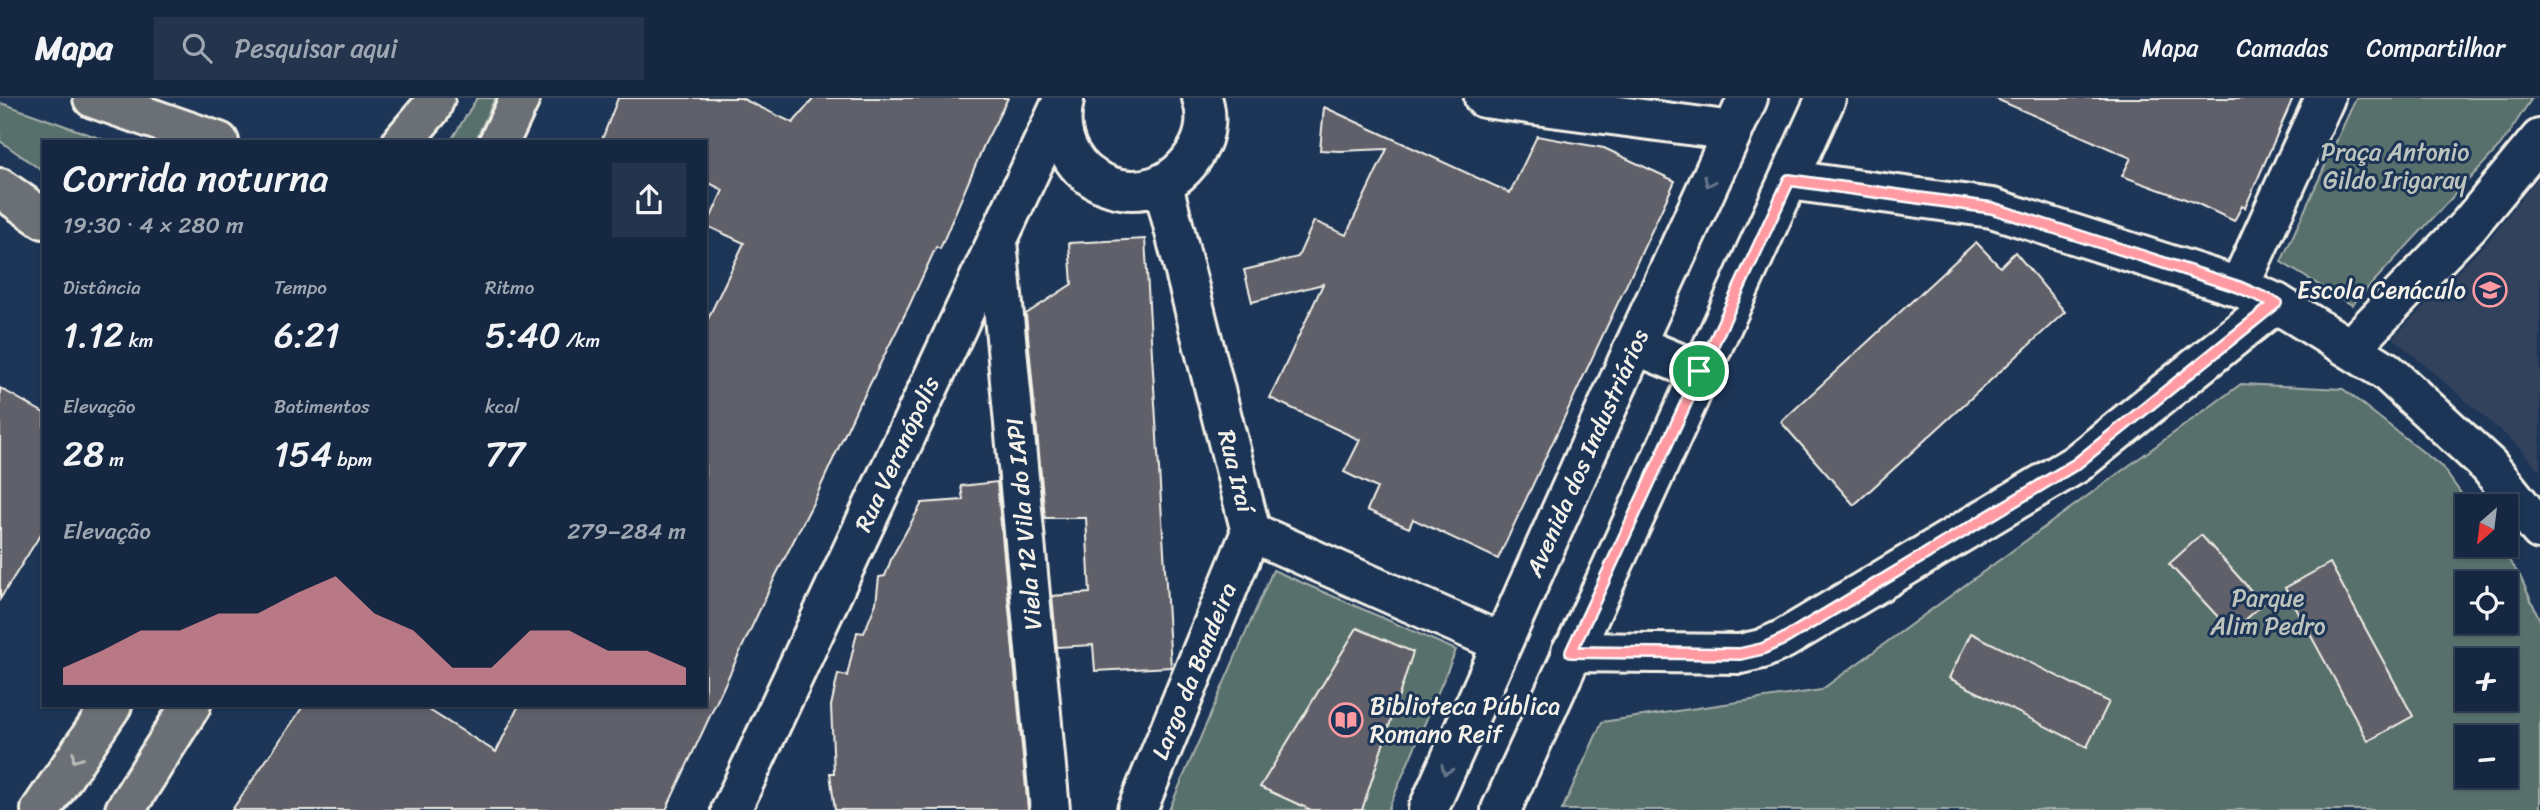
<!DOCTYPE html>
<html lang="pt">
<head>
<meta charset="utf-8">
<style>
  body { margin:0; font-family:Sriracha,sans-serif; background:#23344c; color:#f1f3f6; height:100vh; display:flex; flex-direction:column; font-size:26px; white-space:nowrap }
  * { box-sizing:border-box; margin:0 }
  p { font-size:23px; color:#9ea6b1 }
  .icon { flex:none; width:38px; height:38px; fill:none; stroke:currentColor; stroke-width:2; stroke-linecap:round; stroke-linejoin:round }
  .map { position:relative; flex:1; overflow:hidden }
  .drawer { position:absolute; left:42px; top:42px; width:665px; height:567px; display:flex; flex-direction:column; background:#162841; border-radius:0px; box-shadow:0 2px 5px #0004,0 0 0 2px #35445a }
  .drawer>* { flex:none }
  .needle { width:46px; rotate:208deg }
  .tools { position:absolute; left:2455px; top:396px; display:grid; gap:14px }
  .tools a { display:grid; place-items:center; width:63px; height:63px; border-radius:0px; background:#162841; box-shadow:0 2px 5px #0004,0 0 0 2px #35445a; font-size:35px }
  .pin { position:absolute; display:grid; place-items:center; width:60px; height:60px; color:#fff; margin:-30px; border:4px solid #fff; border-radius:50%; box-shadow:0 2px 7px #0007 }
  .round { display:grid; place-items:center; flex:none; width:74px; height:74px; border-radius:0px; background:#23344c }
  .headline { display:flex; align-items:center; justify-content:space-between; height:119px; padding:0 21px }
  h1 { font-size:38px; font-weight:600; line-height:52px }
  .figures { display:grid; grid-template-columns:repeat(3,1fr); gap:10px; height:119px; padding:7px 21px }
  .figures div { display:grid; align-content:center }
  .figures b { font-size:35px; font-weight:600 }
  .figures small { font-size:19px; font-weight:400 }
  .figures p { font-size:19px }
  .chart { height:196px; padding:14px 21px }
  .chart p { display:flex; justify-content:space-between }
  .chart svg { width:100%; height:126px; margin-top:7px; fill:#ff9aa2; opacity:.7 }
  header { display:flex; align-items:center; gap:42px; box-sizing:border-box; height:98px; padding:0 35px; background:#162841; border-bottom:2px solid #35445a }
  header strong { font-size:33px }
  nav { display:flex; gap:38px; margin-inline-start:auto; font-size:24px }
  .search { width:490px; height:63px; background:#23344c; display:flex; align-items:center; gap:18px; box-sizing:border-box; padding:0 24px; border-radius:0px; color:#9ea6b1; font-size:26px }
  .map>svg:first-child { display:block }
</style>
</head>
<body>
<header>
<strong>Mapa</strong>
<div class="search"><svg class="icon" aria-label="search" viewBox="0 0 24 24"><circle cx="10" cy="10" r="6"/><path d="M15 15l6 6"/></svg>Pesquisar aqui</div>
<nav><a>Mapa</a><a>Camadas</a><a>Compartilhar</a></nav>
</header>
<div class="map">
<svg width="2540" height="712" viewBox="0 0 2540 712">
  <rect width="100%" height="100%" fill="#1d3557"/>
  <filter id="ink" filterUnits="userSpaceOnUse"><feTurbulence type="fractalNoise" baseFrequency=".0143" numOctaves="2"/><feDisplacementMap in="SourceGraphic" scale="14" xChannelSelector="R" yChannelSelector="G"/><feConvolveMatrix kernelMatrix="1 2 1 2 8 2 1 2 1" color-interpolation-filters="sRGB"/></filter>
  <g filter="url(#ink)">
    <polygon fill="#31425d" points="2540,77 2540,373 2516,346 2393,240 2487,144"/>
    <g fill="#58706c" stroke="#a6b0aa" stroke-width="2" fill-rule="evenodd">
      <polygon points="477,0 495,0 475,44 450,44"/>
      <polygon points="2356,0 2532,0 2501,47 2352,207 2281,164"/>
      <polygon points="0,5 7,7 110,44 44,44 44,74 0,43"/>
      <path d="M2241 286 2343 291 2442 369 2470 408H2468V446H2497L2520 478 2540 522V712H1562L1602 624 1821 592ZM2468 485H2506V523H2468ZM2468 562H2506V600H2468ZM2468 639H2506V677H2468Z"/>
      <polygon points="1273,472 1456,552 1388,712 1169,712"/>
    </g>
    <g fill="#60606a" stroke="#f4f1e8" stroke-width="2">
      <polygon points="618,0 741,0 793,25 814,0 1008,0 984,47 940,151 936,149 909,208 861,304 860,303 814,403 776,477 666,712 232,712 304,607 421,607 496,654 519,607 705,607 705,227 744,145 707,128 723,92 705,83 705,44 601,44"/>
      <polygon points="1994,0 2293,0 2245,110 2242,108 2234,123 2196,105 2122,78 2131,60"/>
      <polygon points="1324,9 1510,95 1537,38 1604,50 1675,83 1498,461 1413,421 1409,430 1367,412 1377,390 1344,374 1360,342 1270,300 1323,186 1252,204 1244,172 1298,159 1314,123 1346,137 1387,51 1340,53 1320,52"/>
      <polygon points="1145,141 1171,569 1095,573 1093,547 1057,549 1052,498 1090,495 1086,420 1045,420 1026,216 1072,186 1069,145"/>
      <polygon points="1976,144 2000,169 2015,154 2065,214 1854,407 1781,324"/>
      <polygon points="0,290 44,315 44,431 0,501"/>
      <polygon points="997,384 1028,712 835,712 830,675 834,675 831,608 838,576 847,578 857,534 864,535 876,505 879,479 885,478 892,459 922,405 963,402 961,388"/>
      <polygon points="2201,437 2263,506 2232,534 2169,466"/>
      <polygon points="2330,465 2413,618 2368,643 2285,490"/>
      <polygon points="1357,530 1413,554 1362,712 1311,712 1260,689"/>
      <polygon points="1971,535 2109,604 2087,649 1949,580"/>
    </g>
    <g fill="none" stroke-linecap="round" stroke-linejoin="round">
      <defs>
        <g id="minor">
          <polyline points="1484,0 1733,33"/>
          <path d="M1064 2C1044 85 1154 129 1197 52 1206 37 1208 17 1202 0"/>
          <polyline points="1789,82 1992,110 2239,189 2276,205 2386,273 2489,368 2540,432"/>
          <polyline points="1163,87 1251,434 1502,545"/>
          <polyline points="997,143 1050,712"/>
          <polyline points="2239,189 2325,0"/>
          <polyline points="1635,247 1699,273"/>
          <polyline points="2350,250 2469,127 2540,41"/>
          <polyline points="1571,554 1740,556 1762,551 1784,541 2076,366 2276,205"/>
          <polyline points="731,712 1064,0"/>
          <polyline points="1137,712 1251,434"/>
          <polyline points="1428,712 1635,247 1748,0"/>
          <polyline points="1501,712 1826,0"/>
        </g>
        <g id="major">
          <polyline points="93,0 219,44"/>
          <polyline points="402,44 431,10 435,0"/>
          <polyline points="499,44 520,0"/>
          <polyline points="0,90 44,121"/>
          <polyline points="41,712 112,607"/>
          <polyline points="125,712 191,607"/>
        </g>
      </defs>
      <use href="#minor" stroke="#f4f1e8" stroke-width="44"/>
      <use href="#major" stroke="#f4f1e8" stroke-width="44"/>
      <use href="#minor" stroke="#1d3557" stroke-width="38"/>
      <use href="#major" stroke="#6a7074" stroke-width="38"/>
    </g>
    <defs><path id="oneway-chevron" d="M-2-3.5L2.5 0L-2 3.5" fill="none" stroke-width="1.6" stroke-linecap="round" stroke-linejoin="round" transform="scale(1.75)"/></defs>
    <g stroke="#68778a">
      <use href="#oneway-chevron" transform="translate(1709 84) rotate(115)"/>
      <use href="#oneway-chevron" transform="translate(1446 672) rotate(114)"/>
    </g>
    <use stroke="#bdbdba" href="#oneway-chevron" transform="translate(76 660) rotate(124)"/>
  </g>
  <g fill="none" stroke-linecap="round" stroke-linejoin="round" filter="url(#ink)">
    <defs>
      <polygon id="route" points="1789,82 1992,110 2239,189 2276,205 2076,366 1784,541 1762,551 1740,556 1571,554"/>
    </defs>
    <use href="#route" stroke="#fff" stroke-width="14"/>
    <use href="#route" stroke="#ff9aa2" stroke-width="9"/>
  </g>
  <defs>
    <symbol id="school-ring" viewBox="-11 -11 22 22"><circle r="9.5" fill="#1d3557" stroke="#ff9aa2" stroke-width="1.5"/><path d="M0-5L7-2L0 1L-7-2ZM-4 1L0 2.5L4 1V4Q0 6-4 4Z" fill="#ff9aa2"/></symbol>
    <symbol id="library-ring" viewBox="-11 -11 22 22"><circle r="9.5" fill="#1d3557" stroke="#ff9aa2" stroke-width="1.5"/><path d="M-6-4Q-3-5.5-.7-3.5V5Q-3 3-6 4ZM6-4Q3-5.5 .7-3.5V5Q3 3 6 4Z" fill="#ff9aa2"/></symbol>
  </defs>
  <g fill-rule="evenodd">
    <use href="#school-ring" x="2471" y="173" width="38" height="38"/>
    <use href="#library-ring" x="1327" y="603" width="38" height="38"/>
  </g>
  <g text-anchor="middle" stroke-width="6" stroke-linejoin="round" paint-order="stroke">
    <g font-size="24" fill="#bdc4bd" stroke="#1d3557">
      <text x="2395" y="62">Praça Antonio<tspan x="2395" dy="28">Gildo Irigaray</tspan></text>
      <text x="2268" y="508">Parque<tspan x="2268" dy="28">Alim Pedro</tspan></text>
    </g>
    <g font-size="24" fill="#f4f1e8" stroke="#1d3557" text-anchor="end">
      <text x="2466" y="200">Escola Cenáculo</text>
      <text x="1370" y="616" text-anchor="start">Biblioteca Pública<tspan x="1370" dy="28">Romano Reif</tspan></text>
    </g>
    <g font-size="24" fill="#f4f1e8" stroke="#1d3557">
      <text transform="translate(1587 355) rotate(-66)" y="8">Avenida dos Industriários</text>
      <text transform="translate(897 356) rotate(-65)" y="8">Rua Veranópolis</text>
      <text transform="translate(1236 373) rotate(76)" y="8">Rua Iraí</text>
      <text transform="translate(1024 426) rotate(-95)" y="8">Viela 12 Vila do IAPI</text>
      <text transform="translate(1194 573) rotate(-68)" y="8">Largo da Bandeira</text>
    </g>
  </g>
</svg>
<div class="tools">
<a><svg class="needle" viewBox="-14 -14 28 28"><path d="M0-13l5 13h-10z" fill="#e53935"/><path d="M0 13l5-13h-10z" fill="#9ea6b1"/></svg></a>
<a><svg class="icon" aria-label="locate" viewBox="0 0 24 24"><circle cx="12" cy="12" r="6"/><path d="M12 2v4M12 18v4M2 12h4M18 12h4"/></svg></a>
<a>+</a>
<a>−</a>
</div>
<div class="pin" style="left:1699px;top:273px;background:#1e9e55"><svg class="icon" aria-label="arrive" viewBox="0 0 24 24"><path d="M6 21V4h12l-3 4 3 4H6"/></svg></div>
<section class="drawer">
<div class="headline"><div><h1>Corrida noturna</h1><p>19:30 · 4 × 280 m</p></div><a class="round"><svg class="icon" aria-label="share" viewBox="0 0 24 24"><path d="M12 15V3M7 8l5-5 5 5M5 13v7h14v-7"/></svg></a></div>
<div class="figures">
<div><p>Distância</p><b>1.12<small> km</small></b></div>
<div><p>Tempo</p><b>6:21</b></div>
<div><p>Ritmo</p><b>5:40<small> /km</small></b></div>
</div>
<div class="figures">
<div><p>Elevação</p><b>28<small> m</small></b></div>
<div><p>Batimentos</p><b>154<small> bpm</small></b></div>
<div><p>kcal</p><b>77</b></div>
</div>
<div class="chart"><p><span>Elevação</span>279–284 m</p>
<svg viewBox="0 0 160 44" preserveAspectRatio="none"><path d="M0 44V38L10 32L20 25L30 25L40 19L50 19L60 12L70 6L80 19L90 25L100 38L110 38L120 25L130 25L140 32L150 32L160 38V44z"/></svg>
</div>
</section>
</div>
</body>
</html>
